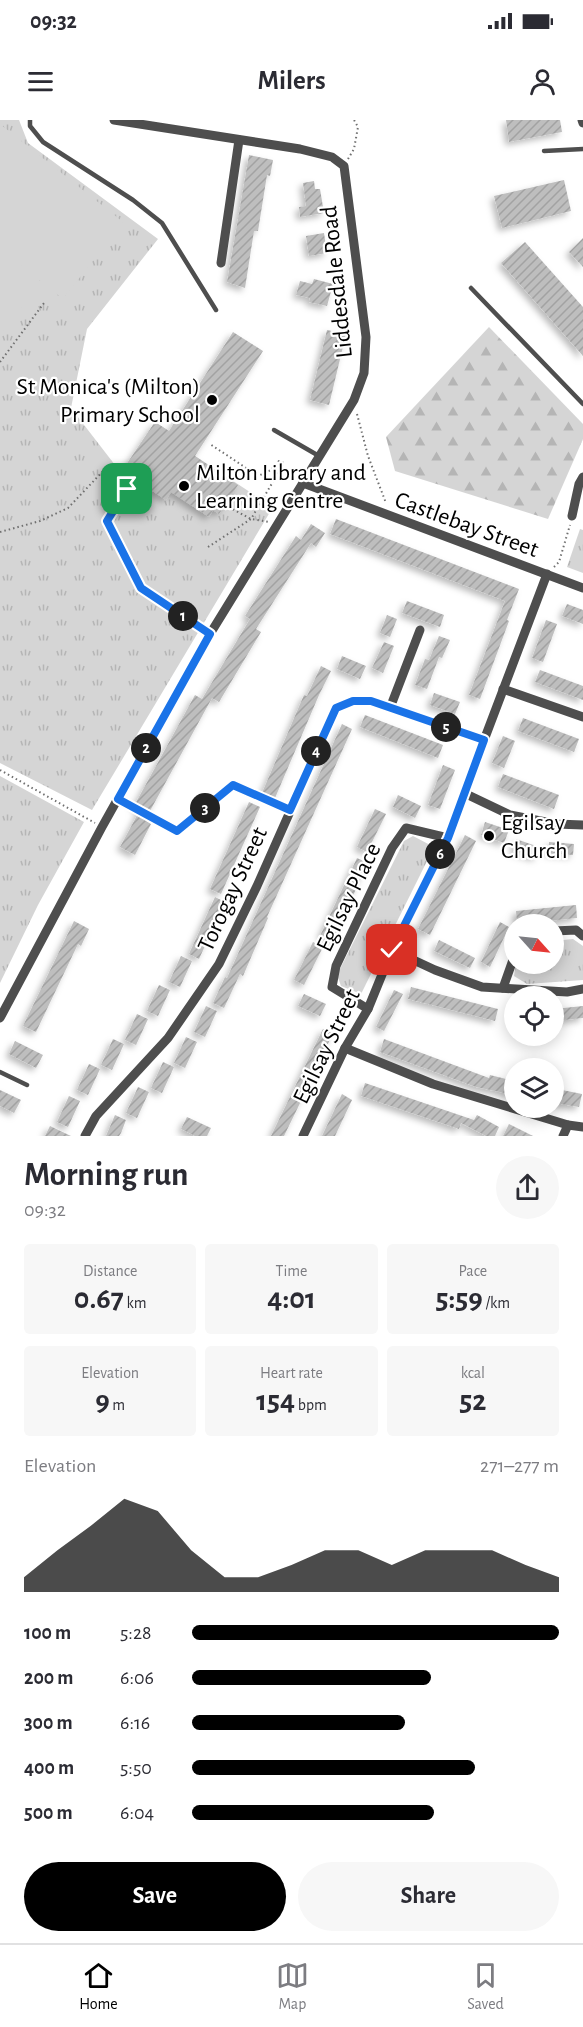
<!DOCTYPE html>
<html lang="en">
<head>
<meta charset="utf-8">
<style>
  body { margin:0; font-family:"Alegreya Sans",sans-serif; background:#f7f7f7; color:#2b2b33; height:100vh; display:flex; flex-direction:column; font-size:22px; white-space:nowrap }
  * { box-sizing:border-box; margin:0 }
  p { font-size:20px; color:#7c7c81 }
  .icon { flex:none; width:33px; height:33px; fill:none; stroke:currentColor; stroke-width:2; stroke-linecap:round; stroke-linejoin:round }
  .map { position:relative; height:1016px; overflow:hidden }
  .details { display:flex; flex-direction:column; background:#fff; flex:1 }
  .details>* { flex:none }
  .needle { width:39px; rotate:117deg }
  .fabs { position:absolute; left:504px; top:794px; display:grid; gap:12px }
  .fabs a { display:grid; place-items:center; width:60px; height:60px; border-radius:50%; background:#fff; box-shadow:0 3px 15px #0003; font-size:30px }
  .pin { position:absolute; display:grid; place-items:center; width:51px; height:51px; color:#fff; margin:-26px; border-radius:12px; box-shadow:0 3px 9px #0006 }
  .km { position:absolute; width:30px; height:30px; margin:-15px; border-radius:50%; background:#222; color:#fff; font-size:16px; line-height:30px; text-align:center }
  .round { display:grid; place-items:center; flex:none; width:63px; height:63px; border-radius:32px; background:#f7f7f7 }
  .head { display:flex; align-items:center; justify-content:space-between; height:102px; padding:0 24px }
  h1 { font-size:33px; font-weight:700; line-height:45px }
  .stats { display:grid; grid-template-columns:repeat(3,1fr); gap:9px; height:102px; padding:6px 24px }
  .stats div { display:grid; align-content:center; border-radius:6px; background:#f7f7f7; text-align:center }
  .stats b { font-size:30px; font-weight:700 }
  .stats small { font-size:16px; font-weight:400 }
  .stats p { font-size:16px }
  .chart { height:168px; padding:12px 24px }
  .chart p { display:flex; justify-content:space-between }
  .chart svg { width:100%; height:108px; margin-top:6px; fill:#000; opacity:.7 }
  .button { display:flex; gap:12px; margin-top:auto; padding:12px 24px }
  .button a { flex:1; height:69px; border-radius:36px; background:#000; color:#fff; font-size:24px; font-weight:700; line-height:69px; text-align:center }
  .button a+a { background:#f7f7f7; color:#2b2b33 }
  ul { padding:0 24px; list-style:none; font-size:20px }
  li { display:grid; grid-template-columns:96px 72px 1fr; align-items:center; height:45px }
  li i { height:15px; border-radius:8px; background:#000 }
  .status { display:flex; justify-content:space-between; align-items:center; height:42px; padding:0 30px; background:#fff; direction:ltr }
  .status svg { height:16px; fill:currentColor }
  header { display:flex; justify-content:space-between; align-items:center; height:78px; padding:0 24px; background:#fff; font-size:27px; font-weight:700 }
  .dock { display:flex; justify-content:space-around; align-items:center; height:84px; border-top:2px solid #e1e1e2; background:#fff; font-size:16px; color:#7c7c81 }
  .dock a { display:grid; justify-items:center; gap:3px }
  .dock .active { color:#000 }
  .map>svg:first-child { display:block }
</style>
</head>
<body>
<div class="status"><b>09:32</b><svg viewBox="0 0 49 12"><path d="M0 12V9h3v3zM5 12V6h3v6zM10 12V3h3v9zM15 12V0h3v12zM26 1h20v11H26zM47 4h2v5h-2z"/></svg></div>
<header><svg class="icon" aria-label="menu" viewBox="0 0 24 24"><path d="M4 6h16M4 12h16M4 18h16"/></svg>Milers<svg class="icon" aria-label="person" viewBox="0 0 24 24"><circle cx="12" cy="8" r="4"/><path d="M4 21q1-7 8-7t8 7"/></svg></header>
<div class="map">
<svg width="583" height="1016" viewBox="0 0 583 1016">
  <defs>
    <pattern id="grass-tufts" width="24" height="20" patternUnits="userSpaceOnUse" patternTransform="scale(1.5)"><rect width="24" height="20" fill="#d5d5d5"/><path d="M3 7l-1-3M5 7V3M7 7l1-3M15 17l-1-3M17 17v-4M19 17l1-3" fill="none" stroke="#b5b5b5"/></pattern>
    <pattern id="forest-firs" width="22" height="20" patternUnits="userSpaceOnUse" patternTransform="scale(1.5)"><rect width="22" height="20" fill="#d5d5d5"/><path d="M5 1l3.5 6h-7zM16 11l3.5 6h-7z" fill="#b5b5b5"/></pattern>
    <pattern id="building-hatch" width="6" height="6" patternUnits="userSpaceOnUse" patternTransform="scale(1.5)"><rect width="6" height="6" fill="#bebebe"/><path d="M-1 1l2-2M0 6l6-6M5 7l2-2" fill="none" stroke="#a2a2a2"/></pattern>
    <filter id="shadow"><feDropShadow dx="-3.5" dy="3.5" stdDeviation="3" flood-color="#0004"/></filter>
  </defs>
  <rect width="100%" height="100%" fill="#fff"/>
  <g fill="url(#grass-tufts)">
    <polygon points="0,0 19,0 28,23 158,119 87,209 71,288 115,345 122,351 155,302 169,311 195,336 273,387 92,690 0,643"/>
    <polygon points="580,409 583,410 583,453 567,447"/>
    <polygon points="0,656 84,702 38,785 0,863"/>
    <polygon points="413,716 434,727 361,874 341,866 337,855 404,721"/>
    <polygon points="573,819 583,826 583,860 527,864 514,856 516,843 554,843 554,821"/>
  </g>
  <polygon fill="url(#forest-firs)" points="489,207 583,304 583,319 548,399 395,351 386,317"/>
  <g fill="#d5d5d5">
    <polygon points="0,4 123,102 63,179 0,129"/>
    <polygon points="0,140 36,169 0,215"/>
  </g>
  <g fill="url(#building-hatch)" filter="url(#shadow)">
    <polygon points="506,0 560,0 562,12 509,22"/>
    <polygon points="249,35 273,40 270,56 267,55 258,111 254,111 245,168 227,162"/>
    <polygon points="564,60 571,91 502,108 494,76"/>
    <polygon points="314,61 315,69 320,69 324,93 300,97 299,87 306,86 303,63"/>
    <polygon points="324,113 327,133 309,136 306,116"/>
    <polygon points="583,118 583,147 569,132"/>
    <polygon points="525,122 583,187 583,236 501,143"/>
    <polygon points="314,159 333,164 327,186 309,182 310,178 296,175 300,161 312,164"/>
    <polygon points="327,210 346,214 329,285 310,280"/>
    <polygon points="233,212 263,231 195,336 238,365 219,394 213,390 209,397 171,372 166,380 122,351 155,302 169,311"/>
    <polygon points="336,399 519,469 507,500 509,501 480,579 469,575 505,481 330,414"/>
    <polygon points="311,404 325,413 316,427 311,423 256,509 261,512 219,582 212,578 145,700 151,704 135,735 120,727 140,690 134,686 195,575 202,579 250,499 245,496 296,416 301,420"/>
    <polygon points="407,481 444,495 440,507 402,493"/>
    <polygon points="567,484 583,490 583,504 562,496"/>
    <polygon points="387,495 397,499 390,517 380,513"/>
    <polygon points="546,500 557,504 543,542 532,538"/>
    <polygon points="439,516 450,520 442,538 439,537 427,569 415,565 425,539 429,540"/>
    <polygon points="384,522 394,526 383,553 372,548"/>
    <polygon points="342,536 366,546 360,559 337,549"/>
    <polygon points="321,546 331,551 319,575 275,678 262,673 304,575 307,576"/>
    <polygon points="540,550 583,566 583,580 535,562"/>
    <polygon points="434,573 460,582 455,594 430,585"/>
    <polygon points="365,595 443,625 438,638 360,607"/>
    <polygon points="523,598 579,619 574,632 518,611"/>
    <polygon points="342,604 352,609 267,797 268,798 243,856 240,854 224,888 213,883 225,857 227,858"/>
    <polygon points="503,616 515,621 504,648 492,643"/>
    <polygon points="443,645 455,650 440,689 428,685"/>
    <polygon points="503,654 559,675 554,689 498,667"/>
    <polygon points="398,675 421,686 415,698 393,687"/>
    <polygon points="249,682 260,687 221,774 210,769"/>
    <polygon points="375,689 386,694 367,732 357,727"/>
    <polygon points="485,702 509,710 504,723 481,715"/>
    <polygon points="465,715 476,721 430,815 418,809"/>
    <polygon points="516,719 539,727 536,738 513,731"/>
    <polygon points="549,722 574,724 573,735 548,733"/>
    <polygon points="357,738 368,743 332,822 320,816"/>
    <polygon points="215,777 225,782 199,839 189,834"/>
    <polygon points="576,785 577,798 517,804 516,791"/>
    <polygon points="74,801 89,809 81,826 78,824 36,912 23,906"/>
    <polygon points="500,802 509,807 490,847 481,842"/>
    <polygon points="439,820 475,838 470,848 434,831"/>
    <polygon points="313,822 323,827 304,865 294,860"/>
    <polygon points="181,836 192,841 180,867 169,862"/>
    <polygon points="159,865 170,870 158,896 147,891"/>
    <polygon points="411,867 498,889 495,901 408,879"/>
    <polygon points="394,870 403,874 384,911 376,907"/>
    <polygon points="304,874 326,884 320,896 298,886"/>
    <polygon points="206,886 217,891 205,917 194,912"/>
    <polygon points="583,886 583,898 554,901 554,889"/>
    <polygon points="137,894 148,899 136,925 125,920"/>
    <polygon points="323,909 333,913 301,981 284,1016 271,1016"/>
    <polygon points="186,917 197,922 185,948 174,943"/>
    <polygon points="113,919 124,924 112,950 101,945"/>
    <polygon points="384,919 489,958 490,955 514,961 514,975 476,967 380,932"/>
    <polygon points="15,921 43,935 36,948 9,934"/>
    <polygon points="163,942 174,947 162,973 151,968"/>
    <polygon points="89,944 100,949 88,975 77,970"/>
    <polygon points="365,963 474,1000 477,995 499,1007 495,1016 486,1016 461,1003 459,1009 361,976"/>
    <polygon points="138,967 149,972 137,998 126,993"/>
    <polygon points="557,969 582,974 579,987 555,983"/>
    <polygon points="0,970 21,980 14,993 0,986"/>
    <polygon points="342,974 352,980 335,1016 322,1016"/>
    <polygon points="69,976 80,981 68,1007 57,1002"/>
    <polygon points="115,995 126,1000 121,1013 119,1016 106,1016"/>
    <polygon points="187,997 211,1008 207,1016 195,1016 181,1009"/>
    <polygon points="509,1004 533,1016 503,1016"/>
    <polygon points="50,1006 71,1016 45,1016"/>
  </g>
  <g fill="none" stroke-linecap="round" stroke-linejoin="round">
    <g stroke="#707070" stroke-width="2" stroke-dasharray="1.5 3" stroke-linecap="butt">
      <polyline points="348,39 354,29 358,7 354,0"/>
      <polyline points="0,242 44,183"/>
      <polyline points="357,294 368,336 386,383"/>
      <polyline points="225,385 251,399 269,402"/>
      <polyline points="0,412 40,401 68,388 106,348 123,365"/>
      <polyline points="208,427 251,399 284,343 279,341 271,350 258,356 210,324"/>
      <polyline points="554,447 559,442 570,405"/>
      <polyline points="0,650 95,703"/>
      <polyline points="125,683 177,711 233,665 283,687"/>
    </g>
    <g stroke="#4e4e4e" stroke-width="4.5">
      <polyline points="30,0 30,6 43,22 133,80 162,103 216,190"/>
      <polyline points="544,31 583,29"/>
      <polyline points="471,168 583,284"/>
      <polyline points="274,310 319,336"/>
      <polyline points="146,381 127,369 107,401 142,468 210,514"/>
      <polyline points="0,952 27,965"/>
    </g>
    <g stroke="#4e4e4e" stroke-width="9">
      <polyline points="582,0 583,3"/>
      <polyline points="221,143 239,20"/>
      <polyline points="303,363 583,468"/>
      <polyline points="572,396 579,364 583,357"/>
      <polyline points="503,569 583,597"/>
      <polyline points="390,588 420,510"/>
      <polyline points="464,673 510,695 556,704 583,705"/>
      <polyline points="554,811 576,810 583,816"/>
      <polyline points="392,830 435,850 482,867 567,872 583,869"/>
      <polyline points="503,868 514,837"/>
      <polyline points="368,889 332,867 336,846 392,728 406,708 448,718"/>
      <polyline points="0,898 102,707 210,514 354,280 364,253 366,217 344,46 332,37 300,29 114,0"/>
      <polyline points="345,928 433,964 568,1005 583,1007"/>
      <polyline points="85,1016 96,996 168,918 219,844 257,766 336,588 353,581 371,581 484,620"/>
      <polyline points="303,1016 345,928 368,889 392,830 448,718 464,673 547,454"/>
      <polyline points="563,1016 568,1005"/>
    </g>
  </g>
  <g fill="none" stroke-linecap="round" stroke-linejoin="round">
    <defs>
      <polyline id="route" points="127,369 107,401 141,468 210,514 118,679 177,711 233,665 290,690 336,588 353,581 371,581 484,620 448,718 392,830"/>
    </defs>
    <use href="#route" stroke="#fff" stroke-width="12"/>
    <use href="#route" stroke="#1a73e8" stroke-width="8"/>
  </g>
  <g fill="#000" stroke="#fff" stroke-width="2">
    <circle cx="212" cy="280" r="6"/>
    <circle cx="184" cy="366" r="6"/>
    <circle cx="489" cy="716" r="6"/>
  </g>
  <g text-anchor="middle" stroke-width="4.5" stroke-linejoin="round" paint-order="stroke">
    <g font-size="24" fill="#000" stroke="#fff">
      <text transform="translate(336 162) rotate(-96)" y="8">Liddesdale Road</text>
      <text transform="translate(467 404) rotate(20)" y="8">Castlebay Street</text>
      <text transform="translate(232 769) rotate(-65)" y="8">Torogay Street</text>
      <text transform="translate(348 777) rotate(-64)" y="8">Egilsay Place</text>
      <text transform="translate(326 926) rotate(-64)" y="8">Egilsay Street</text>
    </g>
    <g font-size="24" fill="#000" stroke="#fff" text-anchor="start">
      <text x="200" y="274" text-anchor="end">St Monica's (Milton)<tspan x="200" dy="28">Primary School</tspan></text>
      <text x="196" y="360">Milton Library and<tspan x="196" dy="28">Learning Centre</tspan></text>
      <text x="501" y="710">Egilsay<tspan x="501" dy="28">Church</tspan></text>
    </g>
  </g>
</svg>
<div class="fabs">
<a><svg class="needle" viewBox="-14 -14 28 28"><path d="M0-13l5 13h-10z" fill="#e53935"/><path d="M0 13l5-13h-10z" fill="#7c7c81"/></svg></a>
<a><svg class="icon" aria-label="locate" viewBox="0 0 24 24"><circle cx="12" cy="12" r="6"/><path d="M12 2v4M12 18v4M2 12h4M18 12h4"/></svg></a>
<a><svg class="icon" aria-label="layers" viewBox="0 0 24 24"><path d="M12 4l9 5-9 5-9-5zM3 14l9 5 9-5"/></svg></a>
</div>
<div class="pin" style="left:127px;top:369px;background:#1e9e55"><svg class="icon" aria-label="arrive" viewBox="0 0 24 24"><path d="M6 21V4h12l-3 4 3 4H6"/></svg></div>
<div class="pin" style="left:392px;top:830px;background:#d93025"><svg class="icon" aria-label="check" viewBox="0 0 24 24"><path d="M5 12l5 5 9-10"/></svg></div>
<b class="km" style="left:183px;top:496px">1</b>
<b class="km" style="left:146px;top:628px">2</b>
<b class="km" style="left:205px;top:688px">3</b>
<b class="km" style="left:316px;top:631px">4</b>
<b class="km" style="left:446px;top:607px">5</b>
<b class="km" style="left:440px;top:734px">6</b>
</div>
<section class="details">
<div class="head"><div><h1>Morning run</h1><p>09:32</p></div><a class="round"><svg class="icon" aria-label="share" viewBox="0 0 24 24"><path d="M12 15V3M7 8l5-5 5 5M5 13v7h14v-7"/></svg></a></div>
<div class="stats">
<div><p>Distance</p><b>0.67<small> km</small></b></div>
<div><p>Time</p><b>4:01</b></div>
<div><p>Pace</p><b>5:59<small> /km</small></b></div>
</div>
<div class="stats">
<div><p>Elevation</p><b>9<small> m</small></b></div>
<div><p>Heart rate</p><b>154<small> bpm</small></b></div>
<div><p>kcal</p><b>52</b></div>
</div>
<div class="chart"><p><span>Elevation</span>271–277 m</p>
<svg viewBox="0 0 160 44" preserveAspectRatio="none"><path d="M0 44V38L10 27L20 17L30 6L40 11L50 27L60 38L70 38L80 33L90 27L100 27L110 33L120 27L130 27L140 27L150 33L160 38V44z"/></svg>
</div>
<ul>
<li><b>100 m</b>5:28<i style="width:100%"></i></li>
<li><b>200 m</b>6:06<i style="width:65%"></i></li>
<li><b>300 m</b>6:16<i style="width:58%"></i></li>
<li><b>400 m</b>5:50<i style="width:77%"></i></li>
<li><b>500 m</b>6:04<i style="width:66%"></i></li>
</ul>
<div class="button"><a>Save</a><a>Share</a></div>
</section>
<nav class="dock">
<a class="active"><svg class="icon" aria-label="home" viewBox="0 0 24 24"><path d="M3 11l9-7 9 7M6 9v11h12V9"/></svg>Home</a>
<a><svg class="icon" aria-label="map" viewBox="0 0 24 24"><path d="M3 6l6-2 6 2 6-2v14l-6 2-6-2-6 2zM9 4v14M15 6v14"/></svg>Map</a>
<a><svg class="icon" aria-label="saved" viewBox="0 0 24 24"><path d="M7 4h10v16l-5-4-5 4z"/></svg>Saved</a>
</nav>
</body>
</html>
